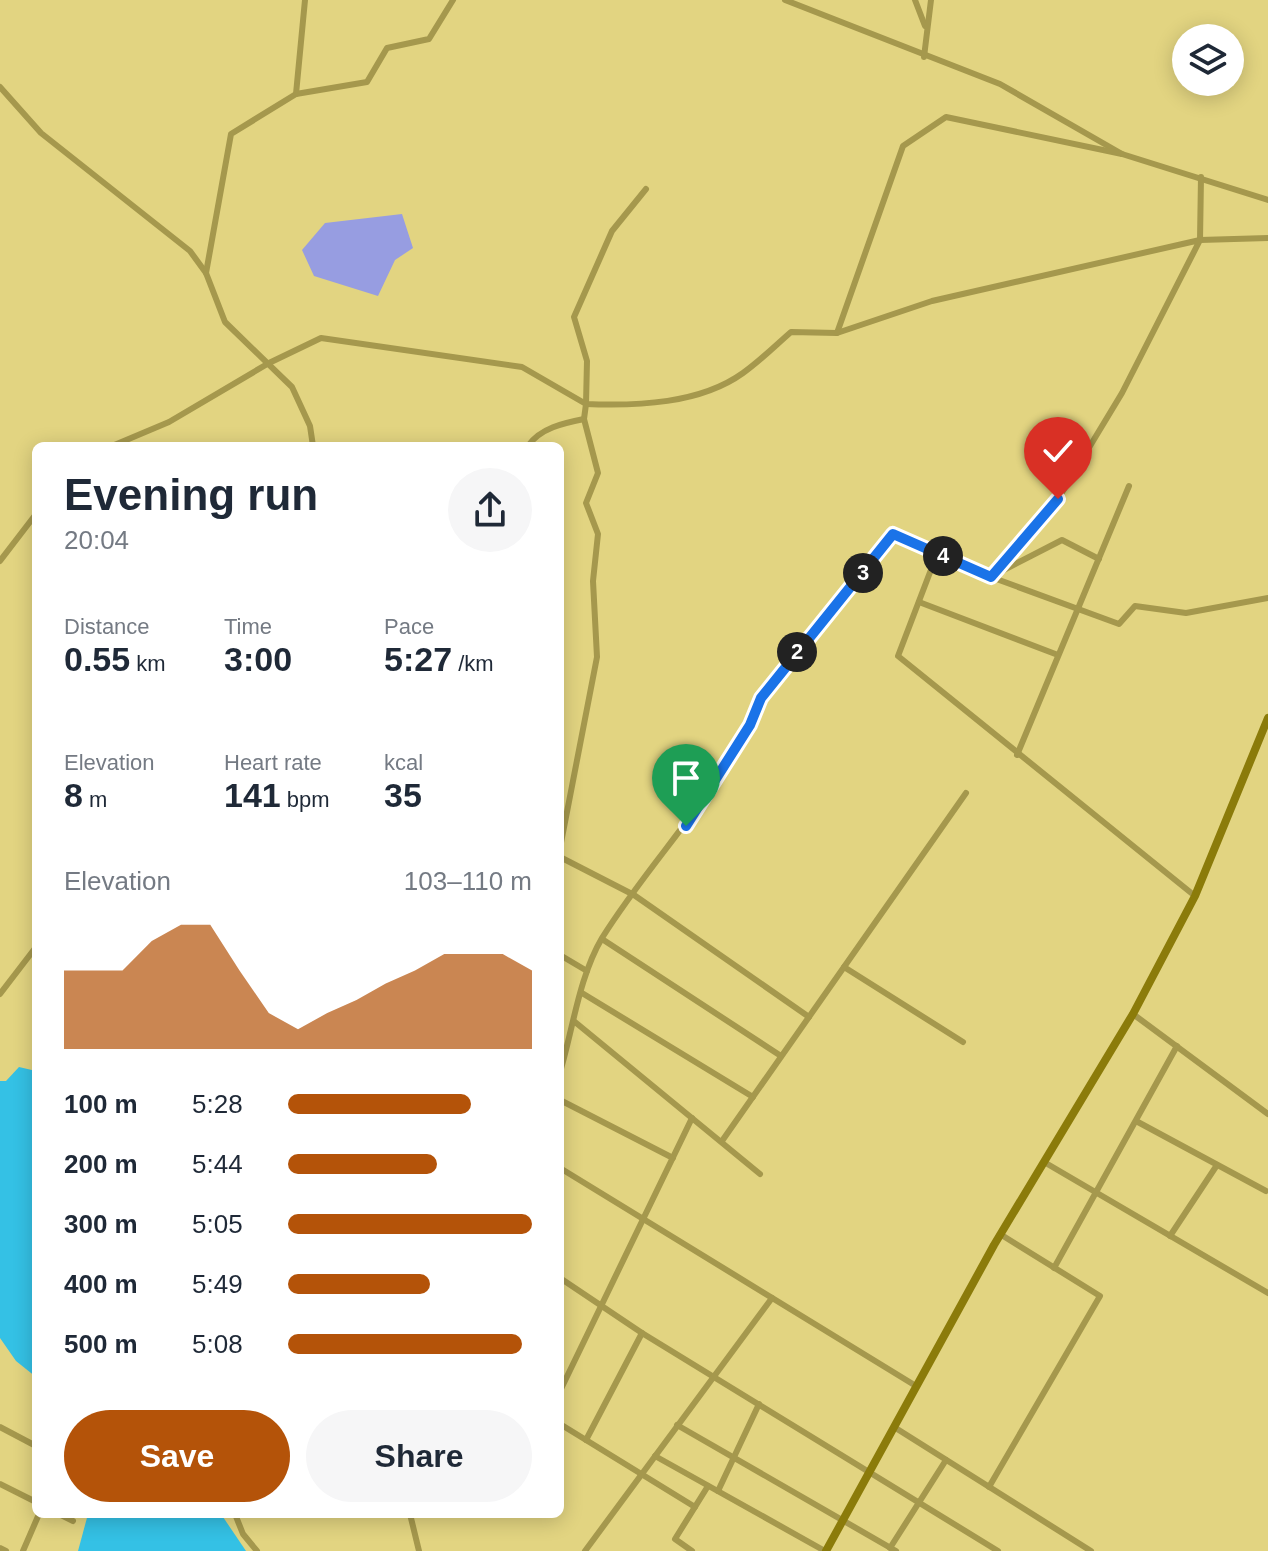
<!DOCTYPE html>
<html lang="en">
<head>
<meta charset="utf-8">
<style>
  body { margin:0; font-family:Arial,sans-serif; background:#f6f6f7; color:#1f2937; height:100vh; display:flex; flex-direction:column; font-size:30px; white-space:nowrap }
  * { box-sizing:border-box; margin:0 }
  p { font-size:26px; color:#747a83 }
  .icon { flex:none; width:44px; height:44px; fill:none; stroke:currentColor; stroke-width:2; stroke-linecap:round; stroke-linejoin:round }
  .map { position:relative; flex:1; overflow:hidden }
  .side { position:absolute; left:32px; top:442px; width:532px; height:1076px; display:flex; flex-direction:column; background:#fff; border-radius:12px; box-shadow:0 4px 20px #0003 }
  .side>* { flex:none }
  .buttons { position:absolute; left:1172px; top:24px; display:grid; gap:16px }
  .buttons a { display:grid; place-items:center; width:72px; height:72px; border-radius:50%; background:#fff; box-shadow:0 4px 20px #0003; font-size:40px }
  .pin { position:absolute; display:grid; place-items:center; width:68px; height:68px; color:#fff; margin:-82px -34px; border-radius:50% 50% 50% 0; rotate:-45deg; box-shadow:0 0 8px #0007 }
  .pin .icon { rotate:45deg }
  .km { position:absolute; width:40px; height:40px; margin:-20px; border-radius:50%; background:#222; color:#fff; font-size:22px; line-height:40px; text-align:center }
  .round { display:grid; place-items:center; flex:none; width:84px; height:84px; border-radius:42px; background:#f6f6f7 }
  .head { display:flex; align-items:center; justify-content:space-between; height:136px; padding:0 32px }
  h1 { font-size:44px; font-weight:600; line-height:60px }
  .metrics { display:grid; grid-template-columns:repeat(3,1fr); gap:12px; height:136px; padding:8px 32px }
  .metrics div { display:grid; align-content:center }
  .metrics b { font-size:34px; font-weight:600 }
  .metrics small { font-size:22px; font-weight:400 }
  .metrics p { font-size:22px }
  .chart { height:224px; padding:16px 32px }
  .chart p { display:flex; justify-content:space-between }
  .chart svg { width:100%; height:144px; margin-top:8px; fill:#b45309; opacity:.7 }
  .cta { display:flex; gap:16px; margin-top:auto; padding:16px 32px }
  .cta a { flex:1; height:92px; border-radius:48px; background:#b45309; color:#fff; font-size:32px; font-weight:600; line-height:92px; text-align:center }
  .cta a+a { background:#f6f6f7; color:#1f2937 }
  ul { padding:0 32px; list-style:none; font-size:26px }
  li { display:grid; grid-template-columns:128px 96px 1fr; align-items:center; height:60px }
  li i { height:20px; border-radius:10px; background:#b45309 }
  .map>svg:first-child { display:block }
</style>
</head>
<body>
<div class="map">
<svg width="1268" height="1551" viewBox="0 0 1268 1551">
  <rect width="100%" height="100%" fill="#e2d481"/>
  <polygon fill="#979de1" points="402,214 413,248 395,260 378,296 314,276 302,250 325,223"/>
  <g fill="#34c1e5">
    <polygon points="19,1067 36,1071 36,1377 16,1361 0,1338 0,1081 6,1081"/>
    <polygon points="88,1514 221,1514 246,1551 78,1551"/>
  </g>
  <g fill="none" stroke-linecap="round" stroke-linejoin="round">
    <g stroke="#a5984d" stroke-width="6">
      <polyline points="785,0 1000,84 1122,154 1268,200"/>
      <polyline points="915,0 925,26"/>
      <polyline points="924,57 931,0"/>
      <polyline points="0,87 41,133 190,251 206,273 225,322 292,387 310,426 313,446"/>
      <polyline points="296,94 305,0"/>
      <polyline points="1201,177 1200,240 1268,238"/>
      <path d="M646 189 612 231 574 317 587 361 586 404C637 406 700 404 743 373 760 361 776 345 791 332L837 333 903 146 946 117 1122 154"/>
      <polyline points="206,273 231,134 296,94 367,82 387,48 429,39 453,0"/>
      <polyline points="837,333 932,301 1200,240 1122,393 1058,499 991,577"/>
      <polyline points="112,446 169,422 269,363 321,338 522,367 586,404 584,419 598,473 586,503 598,534 593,581 597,657 560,848"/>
      <path d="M528 446C540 428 564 423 584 419"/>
      <polyline points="937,554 898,656 1195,896"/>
      <polyline points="0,561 36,514"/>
      <polyline points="996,574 1062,540 1099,559"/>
      <polyline points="919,602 1058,655"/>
      <polyline points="1017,755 1129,486"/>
      <polyline points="560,857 634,895 809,1017"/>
      <polyline points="602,939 781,1056"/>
      <polyline points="560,955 587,971"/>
      <polyline points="844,967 963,1042"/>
      <polyline points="582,993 753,1097"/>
      <polyline points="0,994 36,947"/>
      <polyline points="1133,1014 1268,1114"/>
      <polyline points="575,1022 760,1174"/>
      <path d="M560 1072C573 1029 579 977 602 938 653 856 725 788 761 698L893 534 991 577 1119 624 1135 606 1186 613 1268 598"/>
      <polyline points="560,1100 673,1158"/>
      <polyline points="1136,1121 1266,1191"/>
      <polyline points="722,1141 966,793"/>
      <polyline points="1044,1162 1268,1293"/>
      <polyline points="560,1168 916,1386"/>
      <polyline points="1170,1236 1217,1165"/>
      <polyline points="1054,1268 1177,1046"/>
      <polyline points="560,1278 642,1333 998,1551"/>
      <polyline points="560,1391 692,1118"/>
      <polyline points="560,1424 695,1507"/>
      <polyline points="677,1425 896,1551"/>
      <polyline points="0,1427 36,1446"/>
      <polyline points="894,1427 1091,1551"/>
      <polyline points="586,1440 642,1333"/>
      <polyline points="655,1456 825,1551"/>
      <polyline points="0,1484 36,1502"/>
      <polyline points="989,1487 1100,1296 1000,1234"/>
      <polyline points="718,1491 759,1404"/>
      <polyline points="59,1514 73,1521"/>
      <polyline points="235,1514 243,1534 257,1551"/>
      <polyline points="410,1514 419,1551"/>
      <polyline points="0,1548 6,1551"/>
      <polyline points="890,1548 946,1460"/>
      <polyline points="23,1551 39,1514"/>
      <polyline points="585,1551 772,1298"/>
      <polyline points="692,1551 675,1539 708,1486"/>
    </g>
    <polyline stroke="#8b7b0a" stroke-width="8" points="826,1551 994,1245 1133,1014 1195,896 1268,718"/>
  </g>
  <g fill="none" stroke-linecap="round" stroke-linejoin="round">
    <defs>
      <polyline id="route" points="686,826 750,725 761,698 893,534 991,577 1058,499"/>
    </defs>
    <use href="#route" stroke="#fff" stroke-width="16"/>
    <use href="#route" stroke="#1a73e8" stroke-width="10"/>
  </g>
</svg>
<div class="buttons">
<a><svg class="icon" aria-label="layers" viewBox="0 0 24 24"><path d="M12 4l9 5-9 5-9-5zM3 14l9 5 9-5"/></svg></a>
</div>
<div class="pin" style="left:686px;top:826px;background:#1e9e55"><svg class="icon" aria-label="arrive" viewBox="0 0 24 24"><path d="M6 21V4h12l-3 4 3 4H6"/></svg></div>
<div class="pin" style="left:1058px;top:499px;background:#d93025"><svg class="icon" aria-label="check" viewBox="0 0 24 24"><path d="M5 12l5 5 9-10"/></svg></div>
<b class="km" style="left:797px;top:652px">2</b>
<b class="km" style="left:863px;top:573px">3</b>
<b class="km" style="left:943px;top:556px">4</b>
<section class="side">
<div class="head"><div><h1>Evening run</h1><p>20:04</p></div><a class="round"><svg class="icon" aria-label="share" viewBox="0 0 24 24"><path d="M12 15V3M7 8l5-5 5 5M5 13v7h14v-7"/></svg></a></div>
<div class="metrics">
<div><p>Distance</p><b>0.55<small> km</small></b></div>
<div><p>Time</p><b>3:00</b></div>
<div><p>Pace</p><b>5:27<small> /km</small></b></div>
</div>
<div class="metrics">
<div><p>Elevation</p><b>8<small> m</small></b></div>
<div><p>Heart rate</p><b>141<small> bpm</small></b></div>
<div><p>kcal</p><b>35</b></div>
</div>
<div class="chart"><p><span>Elevation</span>103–110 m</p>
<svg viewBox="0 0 160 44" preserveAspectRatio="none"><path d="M0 44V20L10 20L20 20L30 11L40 6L50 6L60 20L70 33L80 38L90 33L100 29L110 24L120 20L130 15L140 15L150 15L160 20V44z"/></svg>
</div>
<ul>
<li><b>100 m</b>5:28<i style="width:75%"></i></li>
<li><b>200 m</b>5:44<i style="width:61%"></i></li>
<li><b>300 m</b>5:05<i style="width:100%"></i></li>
<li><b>400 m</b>5:49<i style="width:58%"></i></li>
<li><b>500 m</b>5:08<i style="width:96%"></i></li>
</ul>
<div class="cta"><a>Save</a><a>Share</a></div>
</section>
</div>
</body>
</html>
